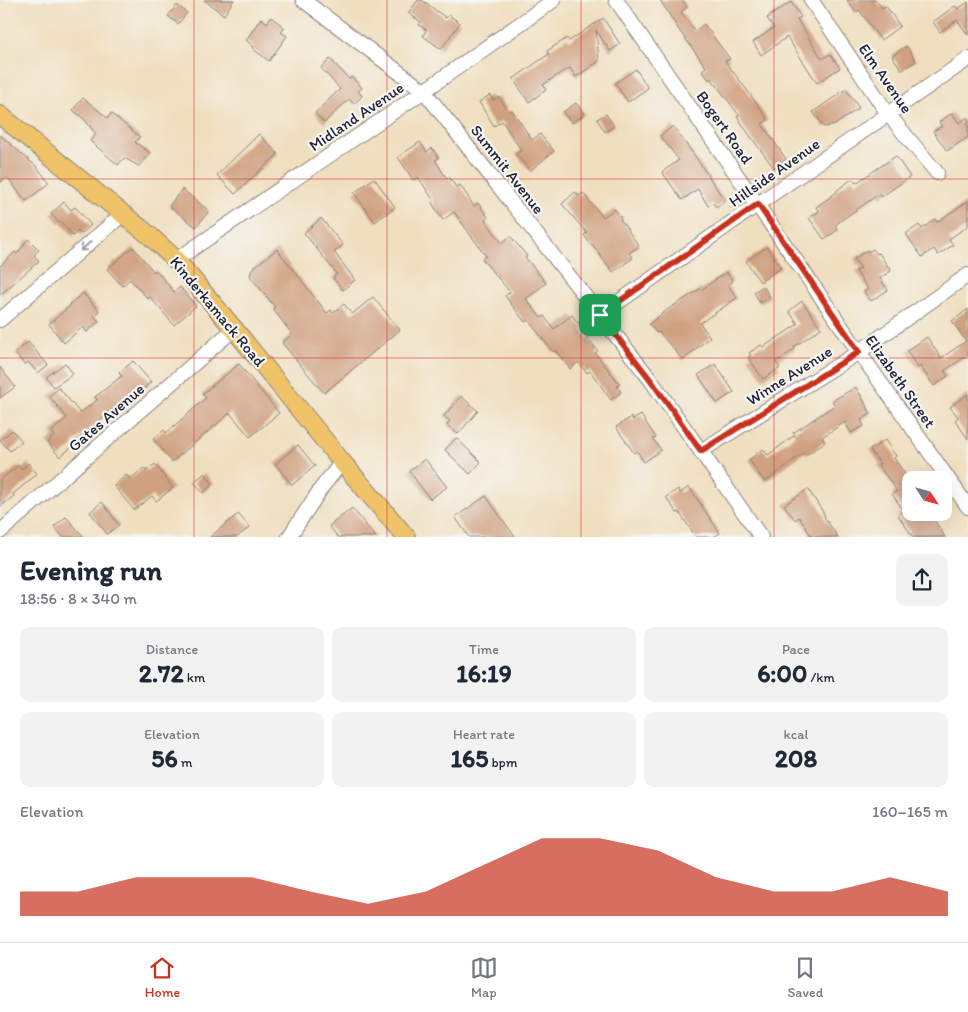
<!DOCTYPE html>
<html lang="en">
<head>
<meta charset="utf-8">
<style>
  body { margin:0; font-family:Itim,sans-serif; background:#f2f2f3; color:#1f2937; height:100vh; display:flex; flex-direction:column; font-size:19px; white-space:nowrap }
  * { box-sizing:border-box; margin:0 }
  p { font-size:16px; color:#747a83 }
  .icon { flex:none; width:28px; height:28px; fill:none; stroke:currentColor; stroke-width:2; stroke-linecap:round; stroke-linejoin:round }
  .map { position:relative; height:537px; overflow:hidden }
  .details { display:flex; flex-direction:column; background:#fff; flex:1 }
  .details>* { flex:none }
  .needle { width:32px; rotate:126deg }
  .fabs { position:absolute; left:902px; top:471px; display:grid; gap:10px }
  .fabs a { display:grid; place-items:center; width:50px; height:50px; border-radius:10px; background:#fff; box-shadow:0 5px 20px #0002; font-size:25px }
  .pin { position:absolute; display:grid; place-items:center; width:42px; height:42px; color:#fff; margin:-21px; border-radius:10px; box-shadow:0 2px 8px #0006 }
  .round { display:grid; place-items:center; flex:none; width:52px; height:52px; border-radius:10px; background:#f2f2f3 }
  .overview { display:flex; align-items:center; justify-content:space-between; height:85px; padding:0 20px }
  h1 { font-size:28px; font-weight:700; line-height:38px }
  .metrics { display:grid; grid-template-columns:repeat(3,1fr); gap:8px; height:85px; padding:5px 20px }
  .metrics div { display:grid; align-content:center; border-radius:10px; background:#f2f2f3; text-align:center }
  .metrics b { font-size:25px; font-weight:700 }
  .metrics small { font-size:14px; font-weight:400 }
  .metrics p { font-size:14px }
  .chart { height:140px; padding:10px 20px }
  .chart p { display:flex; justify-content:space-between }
  .chart svg { width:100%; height:90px; margin-top:5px; fill:#c8321e; opacity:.7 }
  .tab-bar { display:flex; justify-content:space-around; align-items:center; height:70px; border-top:1px solid #e0e1e3; background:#fff; font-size:14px; color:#747a83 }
  .tab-bar a { display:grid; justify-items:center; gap:2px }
  .tab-bar .selected { color:#c8321e }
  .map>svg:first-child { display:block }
</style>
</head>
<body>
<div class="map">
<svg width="968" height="537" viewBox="0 0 968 537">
  <rect width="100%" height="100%" fill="#f6f6f2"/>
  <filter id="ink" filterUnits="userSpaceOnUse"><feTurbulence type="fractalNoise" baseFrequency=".02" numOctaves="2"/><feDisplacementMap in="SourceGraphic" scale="10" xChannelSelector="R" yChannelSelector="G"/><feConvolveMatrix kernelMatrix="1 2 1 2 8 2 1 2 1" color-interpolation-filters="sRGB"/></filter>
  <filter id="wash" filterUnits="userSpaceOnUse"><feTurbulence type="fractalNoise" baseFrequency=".0096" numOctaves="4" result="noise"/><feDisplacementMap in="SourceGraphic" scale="20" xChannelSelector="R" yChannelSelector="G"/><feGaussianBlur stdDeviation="1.12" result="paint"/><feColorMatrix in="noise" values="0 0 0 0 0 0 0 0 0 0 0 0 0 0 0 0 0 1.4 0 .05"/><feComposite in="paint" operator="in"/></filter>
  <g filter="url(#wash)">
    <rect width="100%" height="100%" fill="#f0dfbf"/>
    <g id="blocks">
      <g fill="#d0a181">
        <polygon points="204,0 234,0 224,15"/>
        <polygon points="418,0 422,0 446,18 449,15 460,23 441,49 423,36 426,30 419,25 421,22 408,13"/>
        <polygon points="660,0 682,0 687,7 681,12 695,31 704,24 730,59 725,61 758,105 768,120 762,124 786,159 774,168 748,133 737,116 739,115 711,78 709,80 702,70 706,67 681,33"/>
        <polygon points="847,0 876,0 882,8 886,6 900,26 881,40 859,10 856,13"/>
        <polygon points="791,2 801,17 797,19 822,59 830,54 840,68 817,83 787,37 761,55 753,42 774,28 767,18"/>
        <polygon points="968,2 968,35 957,20 940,32 933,22 955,6 958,9"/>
        <polygon points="177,5 187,13 178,24 168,16"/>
        <polygon points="271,17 285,28 281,32 287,36 269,61 253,49 254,47 246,40 261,18 267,23"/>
        <polygon points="603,18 620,44 610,51 596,30 599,61 576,77 570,68 562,72 543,85 546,90 529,102 513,79 549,54 547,51 567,38 569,41"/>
        <polygon points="906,46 916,61 902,70 892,56"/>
        <polygon points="330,59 349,79 352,77 362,88 358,91 362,96 354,104 349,99 324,123 315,113 340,89 321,68"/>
        <polygon points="636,69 648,88 628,102 615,83"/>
        <polygon points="846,89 859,108 835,125 824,127 813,112"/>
        <polygon points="490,95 493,100 499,97 509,112 512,110 532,140 540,134 554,151 530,171 516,154 521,150 502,121 494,126 479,102"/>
        <polygon points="83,98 108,118 111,113 140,137 135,142 150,153 139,166 124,158 118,165 90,141 96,134 84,119 73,110"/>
        <polygon points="576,103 585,114 572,123 563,112"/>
        <polygon points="952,113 959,123 968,117 968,137 947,151 933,131 942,126 939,122"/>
        <polygon points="606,114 614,126 605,132 597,119"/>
        <polygon points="673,126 697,159 725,201 716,207 713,203 708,206 698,189 682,200 662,172 679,160 660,136"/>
        <polygon points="259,134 278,154 235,194 217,175"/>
        <polygon points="0,135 37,167 49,183 26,201 7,177 0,183"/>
        <polygon points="420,142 427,152 432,148 439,158 435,160 447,179 449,177 456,187 460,185 474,206 478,203 488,217 485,220 502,243 510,236 527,256 525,257 546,283 526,299 541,318 544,316 554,329 572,315 583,329 581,330 598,351 595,353 620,384 617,386 621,392 611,400 590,371 587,373 578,362 570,369 555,350 553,352 528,320 525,322 505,296 510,292 482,259 486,256 454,212 443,220 432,203 434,201 418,177 413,180 398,157"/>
        <polygon points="896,156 910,177 881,197 879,194 839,222 835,226 838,230 824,239 809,218 819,211 816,207 837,192 836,191 852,179 856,183"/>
        <polygon points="374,178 395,207 375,222 354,193"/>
        <polygon points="182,189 209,211 196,227 169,206"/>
        <polygon points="575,192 579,196 583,193 603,217 615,209 621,218 620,219 639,246 629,253 633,258 613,272 592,244 591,245 584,235 587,233 562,204"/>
        <polygon points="968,201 968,226 949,239 953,245 938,255 934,249 922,257 906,234 919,225 922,229 935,219 937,222"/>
        <polygon points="64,202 71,210 75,207 91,225 81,234 78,231 73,236 61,222 59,223 51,214"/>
        <polygon points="321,218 343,245 334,252 355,280 343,290 333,278 337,274 304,233"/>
        <polygon points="28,239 39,250 34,255 39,261 0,295 0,266 15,252 17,254"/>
        <polygon points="133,247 154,272 156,270 174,292 180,287 196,306 174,325 150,297 148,299 130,279 122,286 107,269"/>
        <polygon points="767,247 781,268 760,282 746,261"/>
        <polygon points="277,249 327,313 331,310 333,313 344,304 352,314 373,297 400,330 324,393 282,343 292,334 273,309 275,307 250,276 252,269"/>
        <polygon points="873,249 877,254 879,253 891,271 880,278 888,290 871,301 864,292 868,289 856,271 861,268 854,259 867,250 868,252"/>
        <polygon points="726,272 733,281 728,285 737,298 700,323 710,337 683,360 659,332 657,333 649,324 667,310 700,289 701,290"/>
        <polygon points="763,286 770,297 760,303 754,292"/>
        <polygon points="83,293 99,311 94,316 99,321 87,332 83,327 64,343 49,324 71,305 70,304"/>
        <polygon points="802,301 821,328 794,347 795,349 776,362 780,368 763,379 748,357 751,356 749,353 761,345 763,347 765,346 798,324 789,311"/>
        <polygon points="968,309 968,355 944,371 948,376 934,386 920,366 918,368 907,351 927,337 941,358 966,341 952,321"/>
        <polygon points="28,342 48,365 38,373 28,362 25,365 15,353"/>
        <polygon points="133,361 151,382 138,394 136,392 102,419 73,443 74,445 60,457 47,442 54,436 51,432 67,418 49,396 59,388 80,413 97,400 95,397 122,376 119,373"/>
        <polygon points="65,363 73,374 54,387 46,377"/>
        <polygon points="239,364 279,413 250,437 230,413 172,462 153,439 164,430 166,433 206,398 202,394"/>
        <polygon points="715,364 734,392 717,403 698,375"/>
        <polygon points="0,367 15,387 0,398"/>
        <polygon points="856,387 871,414 861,420 864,426 851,433 845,422 822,437 825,442 806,455 805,452 765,482 749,460 763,449 768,455 795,435 793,433 835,405 832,401"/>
        <polygon points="968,394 968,439 955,420 958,417 950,407"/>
        <polygon points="461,396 478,411 458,434 447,425 450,421 444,416"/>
        <polygon points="641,415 656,438 653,439 661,450 644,462 637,451 634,453 616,427 631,417 633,420"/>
        <polygon points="12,430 22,441 10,451 0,440"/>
        <polygon points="456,438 481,462 470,474 445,450"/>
        <polygon points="885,440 896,456 894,458 911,483 911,512 929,512 945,537 913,537 898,515 904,511 892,494 897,491 878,465 880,464 870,450"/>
        <polygon points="298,445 315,466 292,485 275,464"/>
        <polygon points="425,459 447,487 430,499 409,471"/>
        <polygon points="28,463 37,474 13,494 14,496 0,507 0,480 19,465 22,469"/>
        <polygon points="155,464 173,488 156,501 152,496 134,510 114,486 126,475 130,479 144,468 146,471"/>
        <polygon points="205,473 213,484 203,493 194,482"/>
        <polygon points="689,487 720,533 714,537 696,537 679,512 677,513 666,497 678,489 680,493"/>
        <polygon points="808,489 821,509 825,516 824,517 838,537 812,537 799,517 795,520 784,505"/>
        <polygon points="486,496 515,537 469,537 455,517"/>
        <polygon points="102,502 119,525 107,534 90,512"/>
        <polygon points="352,508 376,537 338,537 329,526"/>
        <polygon points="238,514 250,527 237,537 210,537"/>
        <polygon points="66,517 84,537 63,537 54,527"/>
      </g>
    </g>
  </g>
  <g filter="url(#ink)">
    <use href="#blocks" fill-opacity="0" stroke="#89807d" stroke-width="1"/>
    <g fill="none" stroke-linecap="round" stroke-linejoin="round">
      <defs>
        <g id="minor">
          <polyline points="303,0 424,91 650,379 761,537"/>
          <polyline points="616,0 859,352 968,507"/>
          <polyline points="811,0 888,114 937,173"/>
          <polyline points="176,260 424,91 554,0"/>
          <polyline points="600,315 758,204 968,59"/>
          <polyline points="0,320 123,214"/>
          <polyline points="701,451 859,352 968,275"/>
          <polyline points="0,532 234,329"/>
          <polyline points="289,537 322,487 342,462"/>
        </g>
        <polyline id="major" points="0,115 149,235 176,260 234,329 342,462 406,537"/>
      </defs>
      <use href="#minor" stroke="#89807d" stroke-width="16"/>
      <use href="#major" stroke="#89807d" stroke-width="20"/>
      <use href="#minor" stroke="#fff" stroke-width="14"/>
      <use href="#major" stroke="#f0c369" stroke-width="18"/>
    </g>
    <defs><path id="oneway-shaft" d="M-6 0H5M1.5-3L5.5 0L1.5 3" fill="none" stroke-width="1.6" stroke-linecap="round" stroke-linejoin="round" transform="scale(1.25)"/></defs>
    <use stroke="#9c9ca7" href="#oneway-shaft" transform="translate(86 246) rotate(139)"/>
  </g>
  <g fill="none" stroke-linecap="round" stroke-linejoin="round" filter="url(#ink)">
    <defs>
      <polygon id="route" points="758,204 859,352 701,451 650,379 600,315"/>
    </defs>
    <use href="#route" stroke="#fff" stroke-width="10"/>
    <use href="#route" stroke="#c8321e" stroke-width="6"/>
  </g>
  <path fill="none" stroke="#d62828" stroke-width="1" stroke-opacity="0.55" d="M194 0V537M387 0V537M581 0V537M774 0V537M0 179H968M0 358H968"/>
  <g text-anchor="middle" stroke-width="4.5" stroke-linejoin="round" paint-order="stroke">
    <g font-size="16" fill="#22223b" stroke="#f6f6f2">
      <text transform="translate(886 78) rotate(55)" y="6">Elm Avenue</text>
      <text transform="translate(356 116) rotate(-34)" y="6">Midland Avenue</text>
      <text transform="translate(725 127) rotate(55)" y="6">Bogert Road</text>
      <text transform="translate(508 169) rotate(52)" y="6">Summit Avenue</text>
      <text transform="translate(774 172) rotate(-35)" y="6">Hillside Avenue</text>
      <text transform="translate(218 311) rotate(50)" y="6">Kinderkamack Road</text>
      <text transform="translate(789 375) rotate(-32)" y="6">Winne Avenue</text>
      <text transform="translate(901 381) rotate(55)" y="6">Elizabeth Street</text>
      <text transform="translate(106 417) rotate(-41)" y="6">Gates Avenue</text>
    </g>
  </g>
</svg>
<div class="fabs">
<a><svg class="needle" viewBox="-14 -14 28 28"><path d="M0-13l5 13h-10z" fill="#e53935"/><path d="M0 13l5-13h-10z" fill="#747a83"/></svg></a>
</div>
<div class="pin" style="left:600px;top:315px;background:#1e9e55"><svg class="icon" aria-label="arrive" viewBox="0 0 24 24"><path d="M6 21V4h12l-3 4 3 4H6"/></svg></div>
</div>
<section class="details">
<div class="overview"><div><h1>Evening run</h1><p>18:56 · 8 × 340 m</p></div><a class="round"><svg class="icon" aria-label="share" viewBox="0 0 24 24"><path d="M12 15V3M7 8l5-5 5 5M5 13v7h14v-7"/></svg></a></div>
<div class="metrics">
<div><p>Distance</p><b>2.72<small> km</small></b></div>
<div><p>Time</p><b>16:19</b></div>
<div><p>Pace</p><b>6:00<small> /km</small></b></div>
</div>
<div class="metrics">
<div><p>Elevation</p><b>56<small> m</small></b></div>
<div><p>Heart rate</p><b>165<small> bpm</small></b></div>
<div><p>kcal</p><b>208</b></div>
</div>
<div class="chart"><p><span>Elevation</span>160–165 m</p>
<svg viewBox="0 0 160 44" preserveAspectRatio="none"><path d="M0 44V32L10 32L20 25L30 25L40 25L50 32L60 38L70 32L80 19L90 6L100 6L110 12L120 25L130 32L140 32L150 25L160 32V44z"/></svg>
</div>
</section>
<nav class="tab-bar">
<a class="selected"><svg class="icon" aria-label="home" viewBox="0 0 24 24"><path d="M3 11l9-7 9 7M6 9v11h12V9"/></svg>Home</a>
<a><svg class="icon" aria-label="map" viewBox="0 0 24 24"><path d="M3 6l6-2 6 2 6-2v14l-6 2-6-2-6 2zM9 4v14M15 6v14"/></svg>Map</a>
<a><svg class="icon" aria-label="saved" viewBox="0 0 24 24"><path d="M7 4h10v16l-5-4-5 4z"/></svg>Saved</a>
</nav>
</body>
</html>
